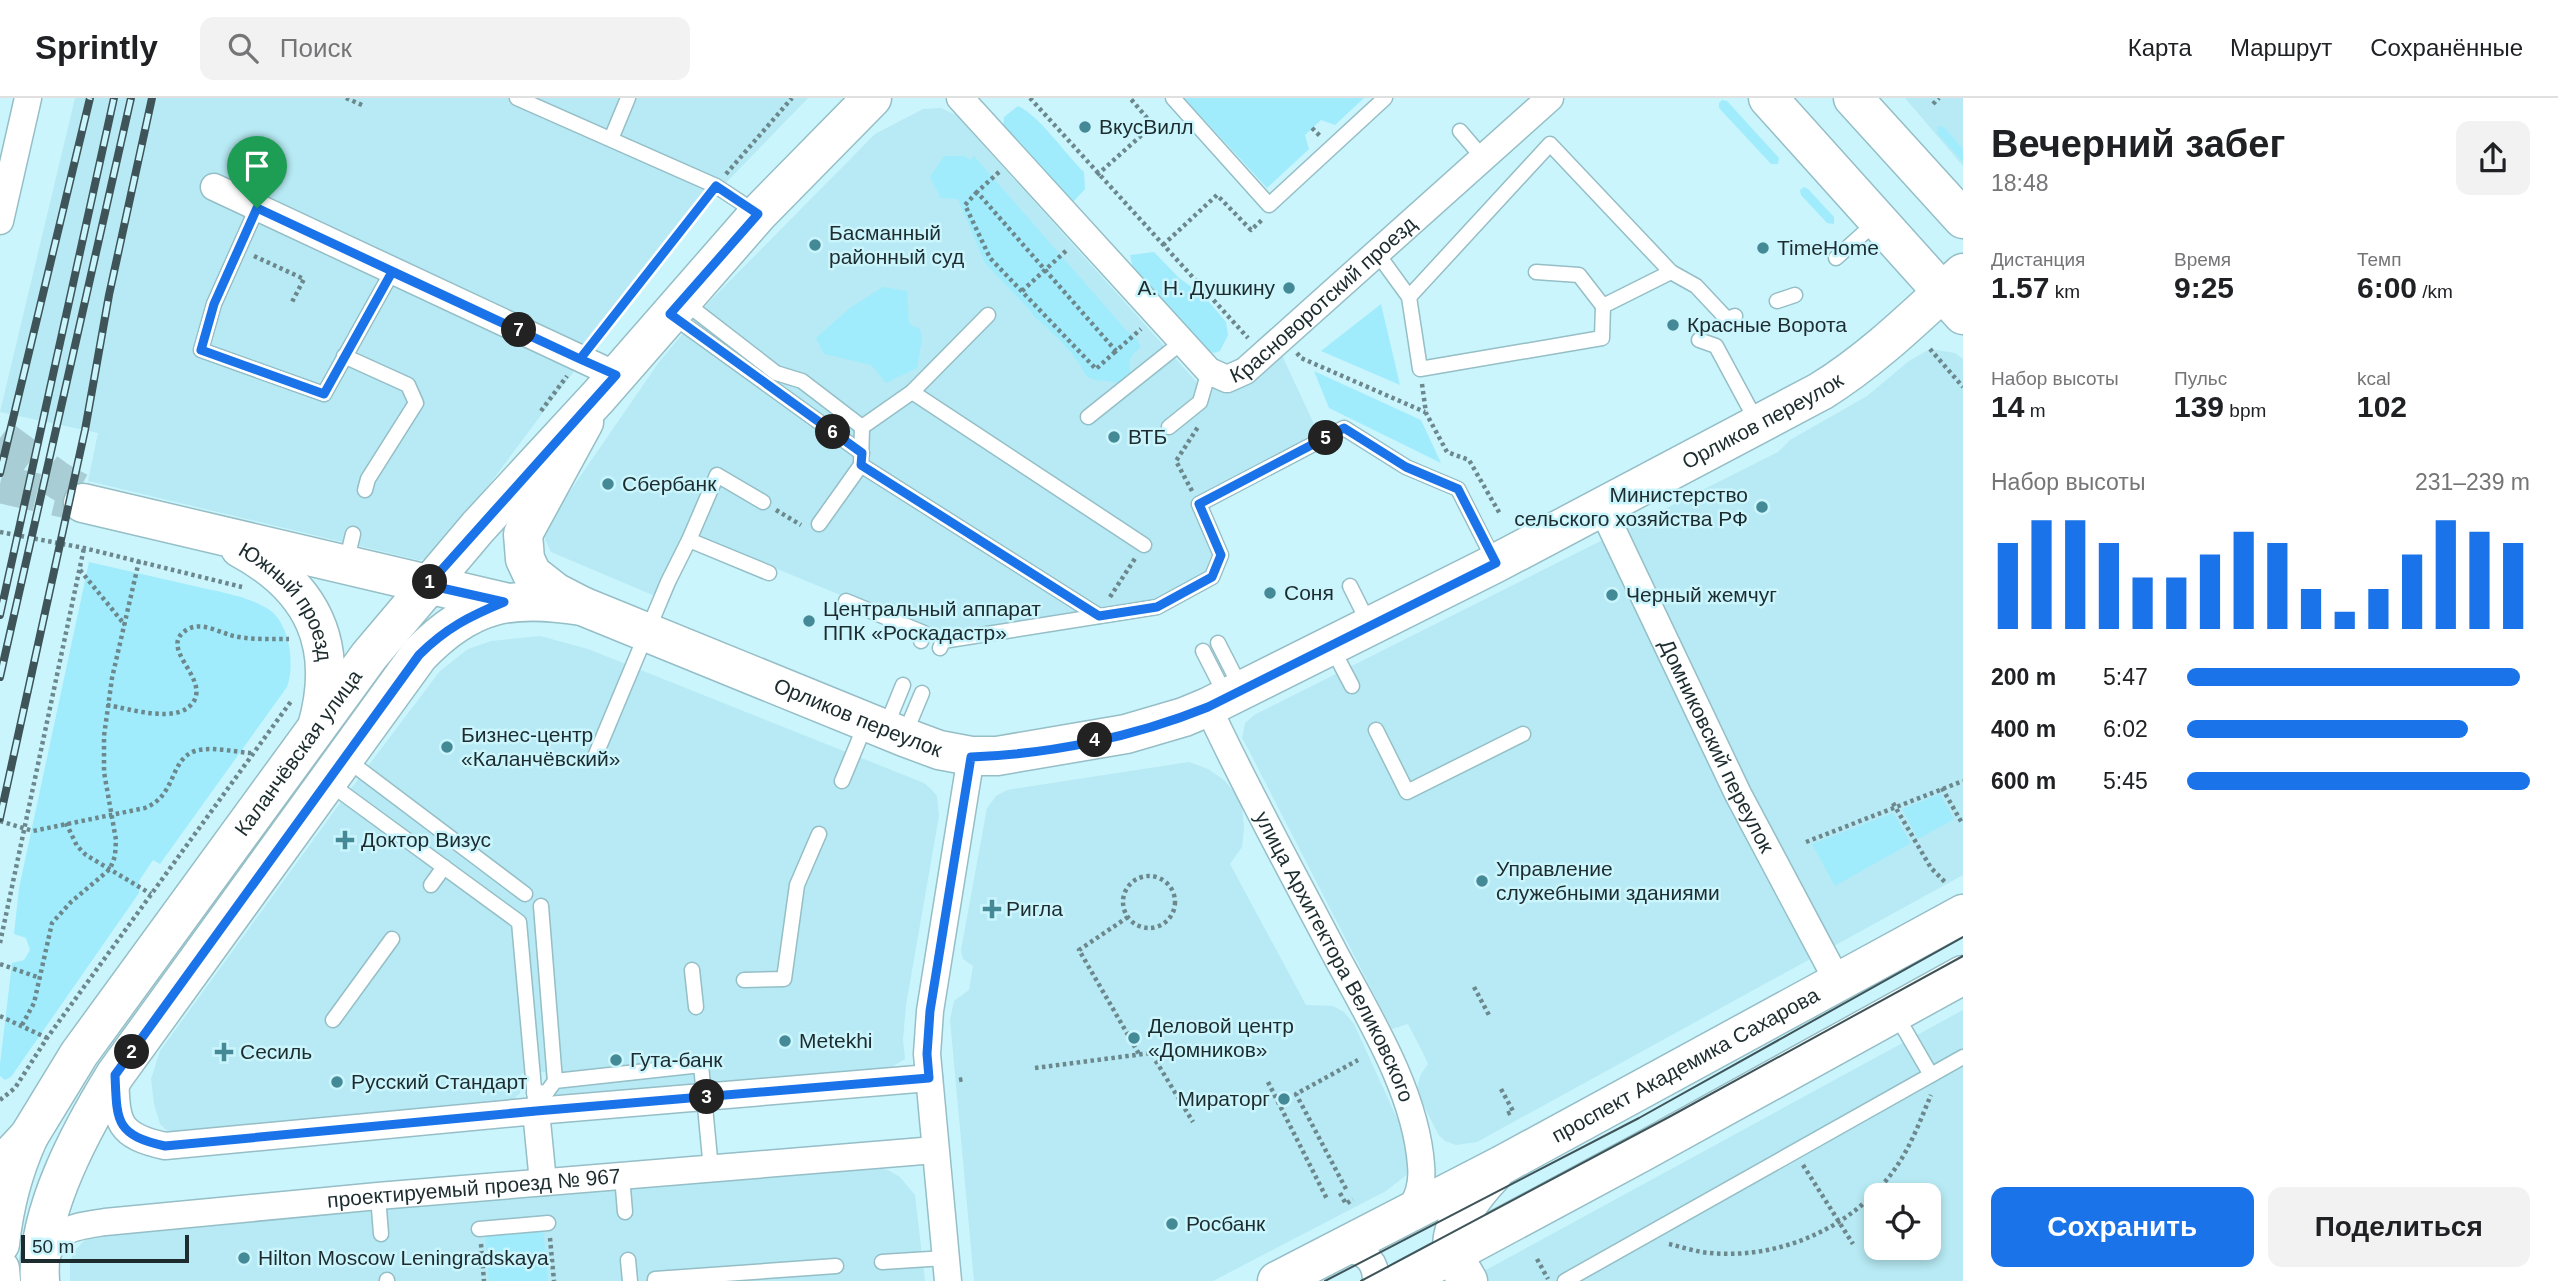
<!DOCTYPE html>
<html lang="ru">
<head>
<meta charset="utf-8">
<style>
  body { margin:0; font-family:Helvetica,sans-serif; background:#f2f2f2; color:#202124; height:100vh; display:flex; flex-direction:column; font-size:26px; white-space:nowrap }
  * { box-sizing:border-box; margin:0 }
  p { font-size:23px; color:#757577 }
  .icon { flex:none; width:38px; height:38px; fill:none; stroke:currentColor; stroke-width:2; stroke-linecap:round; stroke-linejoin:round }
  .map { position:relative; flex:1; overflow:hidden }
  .details { display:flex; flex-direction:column; background:#fff; width:595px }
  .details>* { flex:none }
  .tools { position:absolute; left:1864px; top:1085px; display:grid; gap:14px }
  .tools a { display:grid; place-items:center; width:77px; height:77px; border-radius:14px; background:#fff; box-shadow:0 4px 10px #0003; font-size:35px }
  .scale { position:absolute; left:21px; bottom:18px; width:168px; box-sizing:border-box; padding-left:7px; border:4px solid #1c2c2f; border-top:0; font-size:19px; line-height:24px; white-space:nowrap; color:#1c2c2f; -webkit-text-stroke:5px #cbf5fd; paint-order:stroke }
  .pin { position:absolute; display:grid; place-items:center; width:60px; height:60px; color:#fff; margin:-72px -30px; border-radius:50% 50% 50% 0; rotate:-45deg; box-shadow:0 0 7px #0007 }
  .pin .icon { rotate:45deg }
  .km { position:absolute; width:35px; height:35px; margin:-18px; border-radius:50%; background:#222; color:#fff; font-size:19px; line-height:35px; text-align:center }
  .round { display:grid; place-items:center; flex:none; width:74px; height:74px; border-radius:14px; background:#f2f2f2 }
  .head { display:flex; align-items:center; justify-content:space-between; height:119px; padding:0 28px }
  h1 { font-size:38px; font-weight:600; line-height:52px }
  .stats { display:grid; grid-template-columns:repeat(3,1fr); gap:10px; height:119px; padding:7px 28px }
  .stats div { display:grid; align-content:center }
  .stats b { font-size:30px; font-weight:600 }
  .stats small { font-size:19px; font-weight:400 }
  .stats p { font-size:19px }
  .chart { height:196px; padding:14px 28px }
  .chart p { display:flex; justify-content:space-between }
  .chart svg { width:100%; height:126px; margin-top:7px; stroke:#1a73e8; stroke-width:6 }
  .action { display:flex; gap:14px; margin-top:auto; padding:14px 28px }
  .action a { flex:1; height:80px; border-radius:14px; background:#1a73e8; color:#fff; font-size:28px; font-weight:600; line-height:80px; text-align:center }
  .action a+a { background:#f2f2f2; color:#202124 }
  ul { padding:0 28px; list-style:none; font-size:23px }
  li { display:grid; grid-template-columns:112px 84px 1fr; align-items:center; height:52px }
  li i { height:18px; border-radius:9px; background:#1a73e8 }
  header { display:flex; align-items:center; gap:42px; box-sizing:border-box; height:98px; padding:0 35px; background:#fff; border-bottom:2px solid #e0e0e0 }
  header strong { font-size:33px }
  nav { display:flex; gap:38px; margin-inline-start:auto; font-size:24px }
  .search { width:490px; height:63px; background:#f2f2f2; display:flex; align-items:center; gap:18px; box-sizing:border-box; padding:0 24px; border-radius:14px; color:#757577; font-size:26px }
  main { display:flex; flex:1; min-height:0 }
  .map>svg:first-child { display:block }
</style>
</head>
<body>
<header>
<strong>Sprintly</strong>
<div class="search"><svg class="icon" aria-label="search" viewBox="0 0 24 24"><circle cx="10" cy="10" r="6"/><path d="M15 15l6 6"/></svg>Поиск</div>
<nav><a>Карта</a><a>Маршрут</a><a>Сохранённые</a></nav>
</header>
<main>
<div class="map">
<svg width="1963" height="1183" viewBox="0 0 1963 1183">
  <rect width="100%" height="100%" fill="#cbf5fd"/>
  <g fill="#b7eaf4" fill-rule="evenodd">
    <polygon points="75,0 808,0 718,93 591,252 213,76 575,272 440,452 429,461 418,462 88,383 98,335 0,314"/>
    <polygon points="1905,0 1963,0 1963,68"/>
    <polygon points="941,10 956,17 1203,291 1219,291 1280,253 1320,339 1192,404 1217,457 1209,477 1159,503 940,538 697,438 669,504 551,454 544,439 548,425 659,264 711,202 875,36 923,11"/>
    <polygon points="1930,251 1955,255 1963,261 1963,777 1477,1044 1456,1047 1445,1043 1438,1036 1421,1002 1417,989 1421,976 1428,966 1423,955 1408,926 1392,931 1246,647 1242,640 1245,625 1254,617 1778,354 1790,342 1867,298 1909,263"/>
    <polygon points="540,538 588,551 924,685 931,691 937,698 939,718 906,907 903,942 905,961 890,970 548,1002 545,974 521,976 520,995 512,1003 174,1034 166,1032 160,1026 154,1006 151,981 160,953 346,697 440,573 468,551 491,543"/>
    <polygon points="1189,664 1208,671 1224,682 1235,695 1242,709 1244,730 1242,749 1230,766 1306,907 1333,908 1344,914 1354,926 1412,1053 1409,1075 1386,1093 1213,1183 974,1183 950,922 954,903 969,892 973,868 963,861 961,852 987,710 996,698 1007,692"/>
    <path d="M1963 912V1183H1478L1475 1178ZM1876 1097H1928V1150H1876Z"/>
    <polygon points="873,1069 888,1072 900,1079 915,1097 925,1183 70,1183 70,1166 73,1154 85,1142 93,1139 559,1095"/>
  </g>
  <g fill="#a0ecfc">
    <polygon points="1184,0 1364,0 1335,27 1321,22 1305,37 1309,51 1267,90"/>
    <polygon points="1722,2 1727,3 1779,60 1778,66 1771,66 1719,10 1719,5"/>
    <path d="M1018 8C1039 17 1065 56 1084 74L1085 91 1073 104 1062 100 1023 49 1011 42 1003 30 1004 19Z"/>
    <polygon points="1938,28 1944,29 1963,51 1963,64 1937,35"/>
    <path d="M944 58H965L970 62 974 58 1126 232 1136 240 1141 249C1130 258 1127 262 1131 276L1124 286 1101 282 1099 283 1087 279C1077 259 1062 243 1045 228 1039 222 1034 220 1030 212L985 165 958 101 941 100 930 79Z"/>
    <polygon points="1804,89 1808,91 1834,119 1834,126 1827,125 1801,97 1800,92"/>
    <polygon points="1154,154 1179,180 1203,197 1226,224 1228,237 1220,253 1214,255 1197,246 1134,175 1130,157"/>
    <polygon points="883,189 907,193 909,226 920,231 922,242 917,270 886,285 871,267 824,256 816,240 850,210"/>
    <polygon points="1381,206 1400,287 1321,253"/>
    <polygon points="1314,273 1421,322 1441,365 1329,310"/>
    <path d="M89 464C124 472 159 480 194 488 219 494 250 498 271 513 290 528 295 567 287 589L160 766 153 762 139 783V795L11 979 5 982 0 978V966L12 865 24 862 30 852 26 840 14 836 19 790Z"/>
    <polygon points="1940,696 1954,721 1918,741 1902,711"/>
    <polygon points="1893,715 1911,745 1835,788 1812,746"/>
    <polygon points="543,1129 548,1183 489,1183 485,1134"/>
  </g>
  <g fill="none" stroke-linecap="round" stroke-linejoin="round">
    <g stroke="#a8cdd4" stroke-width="38" stroke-dasharray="38 19" stroke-linecap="butt">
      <polyline points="0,340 59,383 85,397"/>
      <polyline points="0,386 74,403"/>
    </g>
    <defs>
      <g id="lane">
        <polyline points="517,0 716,88 757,115"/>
        <polyline points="1173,0 1269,107 1385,0"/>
        <polyline points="1460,33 1483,60"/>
        <polyline points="611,41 628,0"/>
        <polyline points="257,110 214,206 201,252 324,296 392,174"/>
        <polyline points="1377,155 1409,199 1420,271 1602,240 1603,208 1671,174"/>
        <polyline points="1836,160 1876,124"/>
        <polyline points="1536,174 1579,177 1603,208"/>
        <polyline points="1409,199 1550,46 1671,174 1696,188 1727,221 1735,218"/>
        <polyline points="683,203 776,275 802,283 862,329 912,294 988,217"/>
        <polyline points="1777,203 1795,197"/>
        <polyline points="671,217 862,355"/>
        <polyline points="1699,242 1716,248 1758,326"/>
        <polyline points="344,258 408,287 416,305 368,381 365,392"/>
        <polyline points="912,294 1144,447"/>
        <polyline points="1088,319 1182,244"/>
        <polyline points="862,329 861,367 1099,518"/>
        <polyline points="1169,329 1200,304 1209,273"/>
        <polyline points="819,426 861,367"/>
        <polyline points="689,442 717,377 763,404"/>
        <polyline points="346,465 353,436"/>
        <polyline points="1350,488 1369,526"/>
        <polyline points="846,503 924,535 921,543"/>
        <polyline points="1218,545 1241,590"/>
        <polyline points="1331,548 1352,588"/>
        <polyline points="940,550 943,543 1157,509 1212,479 1221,457 1199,406 1344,330 1406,369 1458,391 1495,464"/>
        <polyline points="1203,553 1226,598"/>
        <polyline points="885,631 903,587"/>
        <polyline points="1376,632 1407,694 1523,636"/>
        <polyline points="904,638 922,595"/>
        <polyline points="346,661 525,796"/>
        <polyline points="594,661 668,484 689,442 769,475"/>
        <polyline points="842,683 866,625"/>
        <polyline points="329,685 519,824 536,1013"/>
        <polyline points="431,787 444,769"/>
        <polyline points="541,808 555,983"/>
        <polyline points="692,872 696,909"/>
        <polyline points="744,882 784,881 797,787 819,736"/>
        <polyline points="1895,915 1931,977"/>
        <polyline points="333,922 392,841"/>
        <polyline points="534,995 547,994 555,983 701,967 711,1071"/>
        <polyline points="622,1078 625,1114"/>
        <polyline points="378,1098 381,1136"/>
        <polyline points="479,1131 548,1125"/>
        <polyline points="628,1162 630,1183"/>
        <polyline points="882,1164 945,1160"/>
        <polyline points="387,1182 387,1183"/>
        <polyline points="655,1183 655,1181 836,1168"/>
        <polyline points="1565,1183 1963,959"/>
      </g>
      <g id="street">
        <path id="s1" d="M960 0 1209 273 1227 281 1245 273 1550 0"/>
        <polyline points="214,89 616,277"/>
        <polyline points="0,123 28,0"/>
        <path id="s2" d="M1602 410 1738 696 1838 884"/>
        <path id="s3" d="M1208 609C1247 693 1292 774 1335 856 1369 919 1416 995 1421 1067 1423 1087 1418 1100 1407 1117"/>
        <path d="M115 977C117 1023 115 1037 165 1048L536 1013 929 980"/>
        <polyline points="536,1013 543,1084"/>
        <path d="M1338 1152C1360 1150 1376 1159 1376 1183"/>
        <path id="s4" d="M45 1163C56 1129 73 1129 105 1124L378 1098 935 1052"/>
        <polyline points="948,1183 927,956 930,913 971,658"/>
      </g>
      <g id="secondary">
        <polyline points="83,405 504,504"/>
        <path id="s5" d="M240 450C314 490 340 548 317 629"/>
        <polyline points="582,508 555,494 532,476 525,461 523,436 584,324"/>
        <path d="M0 1146C4 1108 13 1073 29 1038"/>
        <polyline points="0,1171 1,1183"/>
        <path id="s6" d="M1277 1183 1502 1067 1963 816"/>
        <path d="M1468 1183C1463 1174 1455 1163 1453 1153 1447 1129 1477 1093 1493 1076"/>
      </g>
      <g id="primary">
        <polyline points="1768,0 1963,217"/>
        <polyline points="1853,0 1963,121"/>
        <path id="s7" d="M0 1069 29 1038 79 956 369 558 478 429 599 298 758 116 872 0"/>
        <path id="s8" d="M40 1183C35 1116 81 1032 115 977L419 557C471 503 511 497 582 508L904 639 939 652 971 658H997L1126 636 1184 619 1208 609 1496 465 1821 293C1874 260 1917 217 1963 175"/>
        <polyline points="1402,1183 1642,1054 1963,877"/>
      </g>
    </defs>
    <use href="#lane" stroke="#95bec6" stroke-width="17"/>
    <use href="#street" stroke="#95bec6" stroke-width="29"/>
    <use href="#secondary" stroke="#95bec6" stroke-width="41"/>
    <use href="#primary" stroke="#95bec6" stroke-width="41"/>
    <g stroke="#6c888d" stroke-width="4.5" stroke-dasharray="3.5 3.5" stroke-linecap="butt">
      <polyline points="346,0 362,7"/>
      <polyline points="1030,0 1248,240"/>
      <polyline points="1933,6 1939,0"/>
      <polyline points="1312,30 1320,38"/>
      <polyline points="999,74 977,94 1116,253 1141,231"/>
      <polyline points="726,76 792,0"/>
      <polyline points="1097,77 1153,27 1130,0"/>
      <polyline points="977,94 965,107 990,160 1096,271 1116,253"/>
      <polyline points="1163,147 1217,97 1251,132 1263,121"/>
      <polyline points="254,158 304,181 292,204"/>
      <polyline points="1022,193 1068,151"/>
      <polyline points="594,243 705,101"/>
      <polyline points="1930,251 1963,289"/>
      <polyline points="1297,255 1301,260 1425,314"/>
      <polyline points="1422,286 1426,315 1447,354 1469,362 1500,416"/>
      <polyline points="541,313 567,278"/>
      <polyline points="1192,393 1176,363 1198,329"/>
      <polyline points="776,412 801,427"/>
      <polyline points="0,434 84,450 242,489"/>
      <polyline points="80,472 125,527"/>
      <polyline points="1110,499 1136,459"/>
      <path d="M107 607C130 611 180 627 194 603 208 578 156 549 188 531 201 524 217 533 230 537 248 542 269 541 289 541"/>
      <polyline points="1942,690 1962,725"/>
      <polyline points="1893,705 1931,770 1947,786"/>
      <path d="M0 723 33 733 145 710C177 697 169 662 195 653 212 648 234 654 251 655"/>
      <polyline points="66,725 77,748 86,757 151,796"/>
      <polyline points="1806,744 1963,683"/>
      <circle cx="1149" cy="804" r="26"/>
      <polyline points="1128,819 1079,852 1139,956"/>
      <polyline points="0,845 84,450"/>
      <polyline points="0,866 40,880"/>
      <polyline points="1474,889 1490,919"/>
      <polyline points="0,918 47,940"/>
      <polyline points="22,927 34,905 52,825 71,804 110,771 115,758 116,742 104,674 104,638 112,580 139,463"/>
      <polyline points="1035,970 1151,955 1193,1024"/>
      <polyline points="959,982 964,981"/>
      <polyline points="1268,984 1327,1101"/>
      <polyline points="1501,991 1513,1013 1507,1016"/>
      <polyline points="0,1002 15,990 47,940 292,602"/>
      <polyline points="1803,1067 1853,1146"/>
      <polyline points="1346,1091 1296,996 1358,962"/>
      <polyline points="1340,1095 1346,1106 1353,1101"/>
      <polyline points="550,1140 554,1183"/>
      <polyline points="481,1146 484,1183"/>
      <path d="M1669 1146C1682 1149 1696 1154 1710 1155 1785 1162 1863 1125 1902 1060 1914 1040 1922 1018 1931 997"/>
      <polyline points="1537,1161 1548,1181"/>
    </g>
    <use href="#lane" stroke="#fff" stroke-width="14"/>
    <use href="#street" stroke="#fff" stroke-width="26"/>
    <use href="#secondary" stroke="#fff" stroke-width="38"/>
    <use href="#primary" stroke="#fff" stroke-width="38"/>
    <g stroke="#3e5458" stroke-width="2">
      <polyline points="1325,1183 1639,1020 1963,839"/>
      <polyline points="1361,1183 1669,1019 1963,858"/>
    </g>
    <defs>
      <g id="rail">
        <polyline points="0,375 90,0"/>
        <polyline points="0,517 114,0"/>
        <polyline points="0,579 131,0"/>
        <polyline points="0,720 85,332 109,197 152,0"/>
      </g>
    </defs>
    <use href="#rail" stroke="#3e5458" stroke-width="8"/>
    <use href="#rail" stroke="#cbf5fd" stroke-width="5" stroke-dasharray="16" stroke-linecap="butt"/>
  </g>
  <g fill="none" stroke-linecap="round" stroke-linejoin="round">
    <defs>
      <path id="route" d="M257 110 580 261 616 277 428 487 504 504C470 518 446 530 419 557L115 977C117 1023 115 1037 165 1048L536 1013 929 980 927 956 930 913 971 659C1051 656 1134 639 1208 609L1496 465 1458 391 1406 369 1344 330 1199 406 1221 457 1212 479 1157 509 1099 518 861 367 862 355 670 216 758 116 716 88 580 261 392 174 324 296 201 252 214 206 257 110"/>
    </defs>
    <use href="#route" stroke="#fff" stroke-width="14"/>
    <use href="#route" stroke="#1a73e8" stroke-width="9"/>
  </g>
  <g fill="#448996" stroke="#cbf5fd" stroke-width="2.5">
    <circle cx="1085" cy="29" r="7"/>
    <circle cx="815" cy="147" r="7"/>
    <circle cx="1763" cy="150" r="7"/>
    <circle cx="1289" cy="190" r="7"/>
    <circle cx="1673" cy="227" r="7"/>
    <circle cx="1114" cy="339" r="7"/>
    <circle cx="608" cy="386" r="7"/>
    <circle cx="1762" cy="409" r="7"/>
    <circle cx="1270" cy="495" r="7"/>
    <circle cx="1612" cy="497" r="7"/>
    <circle cx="809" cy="523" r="7"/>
    <circle cx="447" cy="649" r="7"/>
    <path d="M341.5 731.5h7v7h7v7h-7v7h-7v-7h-7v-7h7z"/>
    <circle cx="1482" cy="783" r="7"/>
    <path d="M988.5 800.5h7v7h7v7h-7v7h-7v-7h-7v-7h7z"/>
    <circle cx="1134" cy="940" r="7"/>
    <circle cx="785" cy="943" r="7"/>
    <path d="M220.5 943.5h7v7h7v7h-7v7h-7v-7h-7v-7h7z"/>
    <circle cx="616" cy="962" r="7"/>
    <circle cx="337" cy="984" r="7"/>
    <circle cx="1284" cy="1001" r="7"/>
    <circle cx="1172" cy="1126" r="7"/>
    <circle cx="244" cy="1160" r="7"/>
  </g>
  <g text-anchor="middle" stroke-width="5" stroke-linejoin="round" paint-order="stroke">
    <g font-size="21" fill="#1c2c2f" stroke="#cbf5fd" text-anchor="start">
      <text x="1099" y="36">ВкусВилл</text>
      <text x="829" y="142">Басманный<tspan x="829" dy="24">районный суд</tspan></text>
      <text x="1777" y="157">TimeHome</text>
      <text x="1275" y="197" text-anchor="end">А. Н. Душкину</text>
      <text x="1687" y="234">Красные Ворота</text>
      <text x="1128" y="346">ВТБ</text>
      <text x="622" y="393">Сбербанк</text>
      <text x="1748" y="404" text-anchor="end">Министерство<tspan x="1748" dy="24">сельского хозяйства РФ</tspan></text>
      <text x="1284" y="502">Соня</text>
      <text x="1626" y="504">Черный жемчуг</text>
      <text x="823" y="518">Центральный аппарат<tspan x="823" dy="24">ППК «Роскадастр»</tspan></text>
      <text x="461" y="644">Бизнес-центр<tspan x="461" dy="24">«Каланчёвский»</tspan></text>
      <text x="361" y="749">Доктор Визус</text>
      <text x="1496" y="778">Управление<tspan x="1496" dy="24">служебными зданиями</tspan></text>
      <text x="1006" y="818">Ригла</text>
      <text x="1148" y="935">Деловой центр<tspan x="1148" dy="24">«Домников»</tspan></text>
      <text x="799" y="950">Metekhi</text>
      <text x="240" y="961">Сесиль</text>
      <text x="630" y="969">Гута-банк</text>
      <text x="351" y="991">Русский Стандарт</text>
      <text x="1270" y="1008" text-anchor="end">Мираторг</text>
      <text x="1186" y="1133">Росбанк</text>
      <text x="258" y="1167">Hilton Moscow Leningradskaya</text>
    </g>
    <g font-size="21" fill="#1c2c2f" stroke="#cbf5fd">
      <text dy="7" stroke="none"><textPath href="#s1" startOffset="514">Красноворотский проезд</textPath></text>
      <text dy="7" stroke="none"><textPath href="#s8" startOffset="2205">Орликов переулок</textPath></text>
      <text dy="7" stroke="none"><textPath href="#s5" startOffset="74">Южный проезд</textPath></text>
      <text dy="7" stroke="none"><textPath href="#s8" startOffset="1218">Орликов переулок</textPath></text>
      <text dy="7" stroke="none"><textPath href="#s2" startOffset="264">Домниковский переулок</textPath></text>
      <text dy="7" stroke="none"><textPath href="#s7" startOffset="511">Каланчёвская улица</textPath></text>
      <text dy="7" stroke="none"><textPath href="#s3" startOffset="280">улица Архитектора Великовского</textPath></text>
      <text dy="7" stroke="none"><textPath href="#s6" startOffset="462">проспект Академика Сахарова</textPath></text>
      <text dy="7" stroke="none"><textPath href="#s4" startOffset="448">проектируемый проезд № 967</textPath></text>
    </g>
  </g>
</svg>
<div class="tools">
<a><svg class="icon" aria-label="locate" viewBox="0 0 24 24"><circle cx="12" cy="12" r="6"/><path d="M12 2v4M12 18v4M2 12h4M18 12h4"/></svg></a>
</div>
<div class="scale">50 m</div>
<div class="pin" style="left:257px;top:110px;background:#1e9e55"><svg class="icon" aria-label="arrive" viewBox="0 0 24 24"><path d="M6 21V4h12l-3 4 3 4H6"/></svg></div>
<b class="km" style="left:430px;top:484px">1</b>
<b class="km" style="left:132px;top:954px">2</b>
<b class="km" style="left:707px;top:999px">3</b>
<b class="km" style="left:1095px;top:642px">4</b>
<b class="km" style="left:1326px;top:340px">5</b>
<b class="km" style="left:833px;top:334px">6</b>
<b class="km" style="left:519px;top:232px">7</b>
</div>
<section class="details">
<div class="head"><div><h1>Вечерний забег</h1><p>18:48</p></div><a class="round"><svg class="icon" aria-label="share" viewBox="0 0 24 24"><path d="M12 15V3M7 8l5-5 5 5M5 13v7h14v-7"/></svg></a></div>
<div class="stats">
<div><p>Дистанция</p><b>1.57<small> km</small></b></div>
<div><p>Время</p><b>9:25</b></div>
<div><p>Темп</p><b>6:00<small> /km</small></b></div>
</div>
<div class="stats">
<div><p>Набор высоты</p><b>14<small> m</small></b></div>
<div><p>Пульс</p><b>139<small> bpm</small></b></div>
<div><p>kcal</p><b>102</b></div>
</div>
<div class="chart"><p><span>Набор высоты</span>231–239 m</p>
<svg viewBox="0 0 160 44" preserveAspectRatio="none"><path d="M5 44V14M15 44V6M25 44V6M35 44V14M45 44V26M55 44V26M65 44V18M75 44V10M85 44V14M95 44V30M105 44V38M115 44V30M125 44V18M135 44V6M145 44V10M155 44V14"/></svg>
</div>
<ul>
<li><b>200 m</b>5:47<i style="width:97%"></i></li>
<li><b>400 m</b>6:02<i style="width:82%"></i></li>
<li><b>600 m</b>5:45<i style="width:100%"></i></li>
</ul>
<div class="action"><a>Сохранить</a><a>Поделиться</a></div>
</section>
</main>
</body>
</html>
